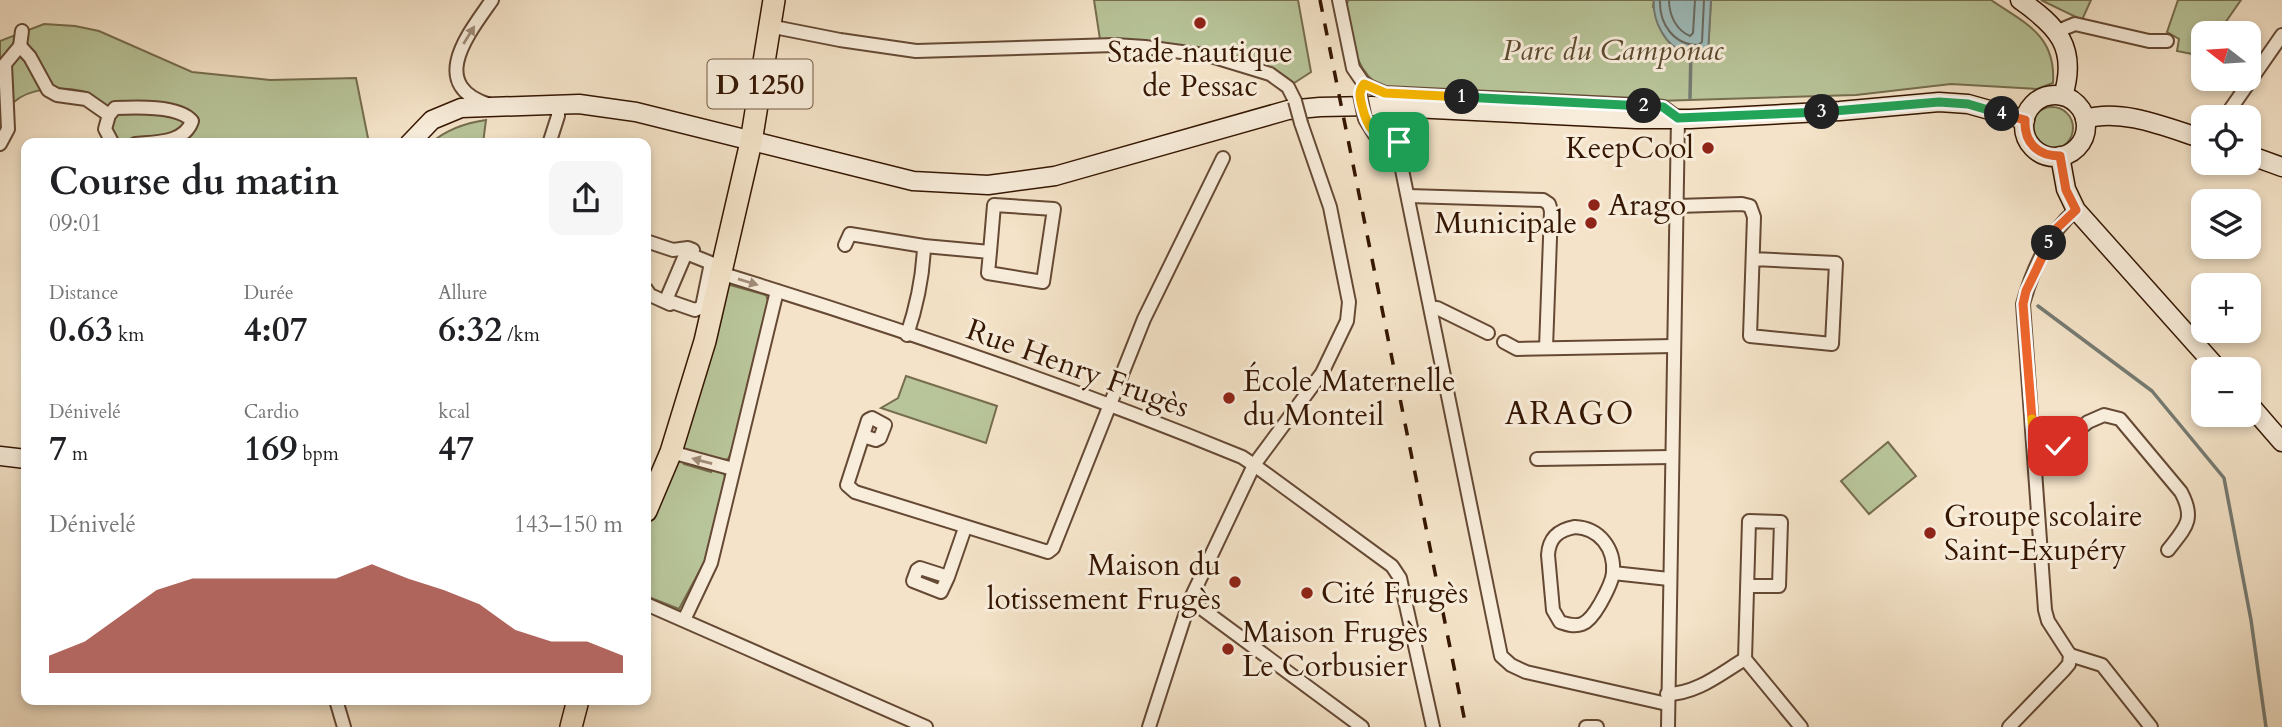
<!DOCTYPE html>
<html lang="fr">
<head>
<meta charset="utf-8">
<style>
  body { margin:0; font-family:Cardo,serif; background:#f6f6f6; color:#202124; height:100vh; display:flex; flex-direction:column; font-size:26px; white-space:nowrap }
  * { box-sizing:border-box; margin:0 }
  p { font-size:23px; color:#757577 }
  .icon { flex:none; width:38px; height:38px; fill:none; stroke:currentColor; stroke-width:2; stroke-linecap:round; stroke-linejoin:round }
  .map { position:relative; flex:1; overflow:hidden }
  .panel { position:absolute; left:21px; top:138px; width:630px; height:567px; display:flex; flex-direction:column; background:#fff; border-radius:14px; box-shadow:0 4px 10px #0003 }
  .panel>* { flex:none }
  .needle { width:46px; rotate:287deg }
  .controls { position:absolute; left:2191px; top:21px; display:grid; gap:14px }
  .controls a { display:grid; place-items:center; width:70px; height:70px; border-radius:14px; background:#fff; box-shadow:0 4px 10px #0003; font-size:35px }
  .pin { position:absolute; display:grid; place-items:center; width:60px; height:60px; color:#fff; margin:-30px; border-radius:14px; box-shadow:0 4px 10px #0006 }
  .km { position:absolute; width:35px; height:35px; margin:-18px; border-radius:50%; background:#222; color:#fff; font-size:19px; line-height:35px; text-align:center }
  .round { display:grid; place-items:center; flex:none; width:74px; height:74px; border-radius:14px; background:#f6f6f6 }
  .head { display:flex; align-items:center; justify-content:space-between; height:119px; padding:0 28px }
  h1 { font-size:38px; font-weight:800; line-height:52px }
  .stats { display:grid; grid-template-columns:repeat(3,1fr); gap:10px; height:119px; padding:7px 28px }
  .stats div { display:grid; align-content:center }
  .stats b { font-size:35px; font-weight:800 }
  .stats small { font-size:19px; font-weight:400 }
  .stats p { font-size:19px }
  .chart { height:196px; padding:14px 28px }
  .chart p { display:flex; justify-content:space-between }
  .chart svg { width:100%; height:126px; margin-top:7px; fill:#8f2418; opacity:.7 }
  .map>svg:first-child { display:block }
</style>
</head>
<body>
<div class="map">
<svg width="2282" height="727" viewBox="0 0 2282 727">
  <rect width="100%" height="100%" fill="#f4e3c8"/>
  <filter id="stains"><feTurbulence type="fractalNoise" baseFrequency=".00286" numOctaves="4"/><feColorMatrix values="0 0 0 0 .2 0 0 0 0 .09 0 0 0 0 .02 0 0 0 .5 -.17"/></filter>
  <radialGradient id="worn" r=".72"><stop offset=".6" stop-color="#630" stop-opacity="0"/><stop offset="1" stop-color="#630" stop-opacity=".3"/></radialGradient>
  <g fill="#b8c499" stroke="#766d4e" stroke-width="2">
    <polygon points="1094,0 1298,0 1311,72 1288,87 1211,56 1101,46"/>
    <path d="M1348 0H1654L1653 7 1684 52 1708 53 1711 0H1991C2026 24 2056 35 2053 83L2037 89 1951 84 1856 95 1657 101 1382 87C1353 71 1352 37 1346 8Z"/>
    <polygon points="2041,0 2091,0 2082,20"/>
    <polygon points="2178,0 2241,0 2218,33 2203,33 2202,56 2177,51 2179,39 2167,32"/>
    <path d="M44 24 75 26 99 31 192 72 270 80 356 78 369 143H103L102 102C96 99 89 93 82 91 62 86 29 88 14 102L0 100V41Z"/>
    <circle cx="2052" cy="128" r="21"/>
    <path d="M486 120 483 143H431C447 129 465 123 486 120Z"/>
    <polygon points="730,285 766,295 768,301 732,451 728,459 720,461 685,451 683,449 727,287"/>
    <polygon points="906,376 997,406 986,443 881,408 898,398"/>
    <polygon points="1888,442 1916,476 1869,514 1841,481"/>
    <polygon points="679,460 684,460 684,464 711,472 713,468 724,472 725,478 706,559 679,609 646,596 646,531"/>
  </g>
  <path fill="#9ebdbd" stroke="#747a72" stroke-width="2" d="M1654 0H1711L1708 53C1701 52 1692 54 1685 52 1665 47 1652 19 1654 0Z"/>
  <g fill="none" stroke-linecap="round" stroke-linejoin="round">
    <g stroke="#6a6a60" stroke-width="2">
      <path d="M1660 0C1659 24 1674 45 1698 45L1702 42 1704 0"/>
      <path d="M1669 0C1669 15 1676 30 1690 36L1693 33 1695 0"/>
    </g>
    <g stroke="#747a72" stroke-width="3.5">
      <polyline points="1690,98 1691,48"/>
      <polyline points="2038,306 2152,391 2224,478 2251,620 2266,727"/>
    </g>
    <defs>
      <g id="street">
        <polyline points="1339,0 1353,68 1364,84 1385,93 1655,106 1663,107 1678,118 1668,727"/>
        <polyline points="769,26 840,40 916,51 1115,45 1145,47 1211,56 1270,74 1288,87 1295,101"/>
        <polyline points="2058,31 2075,24 2149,41 2167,41"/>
        <polyline points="20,46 22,31"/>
        <path d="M490 105C426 85 469 33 492 0"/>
        <polyline points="2225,117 2282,35"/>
        <polyline points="1365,119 1375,135 1399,142"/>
        <polyline points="1399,130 1399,155 1501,656 1511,665 1526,672 1667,704"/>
        <polyline points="0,144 8,129 5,64 20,46 30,57 48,90 57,95 86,99 109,115"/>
        <path d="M113 144 105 129 109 115 115 108C135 107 179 105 192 121 184 144 155 142 135 144"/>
        <polyline points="549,144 558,116 558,104"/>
        <polyline points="1408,196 1543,200 1549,204 1551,211 1546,348"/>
        <polyline points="1677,206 1742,204 1750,206 1754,217 1750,336 1832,344 1836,263 1753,259"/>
        <polyline points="646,241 673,250 688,248 693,250"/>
        <polyline points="845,245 850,234 924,246 990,252 994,205 1054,209 1043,282 988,273 990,252"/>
        <polygon points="686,253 711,263 702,307 695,310 666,300"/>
        <path d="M720 273C896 327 1072 387 1242 457L1254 465 1392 566 1400 578 1433 727"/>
        <polyline points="646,289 650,295 670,304"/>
        <polyline points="1431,309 1437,308 1488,333"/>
        <path d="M907 335C917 305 923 277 924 246"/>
        <polyline points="1504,342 1517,349 1674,346"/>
        <polyline points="863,436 876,440 880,438 885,425 872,418 868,420 847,485 855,492 1048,552 1053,548 1144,319 1223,158"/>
        <path d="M2034 446H2058L2088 422 2104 415 2120 419 2181 492C2196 520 2185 528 2168 550"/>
        <polyline points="671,452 733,469"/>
        <polyline points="1537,459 1672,457"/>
        <path d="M1575 527C1599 528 1615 548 1613 573 1612 583 1605 595 1600 604 1596 611 1590 621 1582 624 1574 627 1566 624 1560 622L1553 610 1548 555C1549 538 1558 530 1575 527Z"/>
        <polyline points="1613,573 1669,579"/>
        <polyline points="948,577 941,592 913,581 917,570 920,568 948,577 965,528"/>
        <polyline points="1190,600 1362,727"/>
        <polyline points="646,604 926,727"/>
        <polyline points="684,620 711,563 777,291"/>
        <polyline points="2070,655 2102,665 2151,727"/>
        <polyline points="1745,659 1749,521 1781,522 1779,586 1747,586"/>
        <path d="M1667 694C1697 694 1721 673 1745 659L1801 727"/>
        <polyline points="336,700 344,727"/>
        <polyline points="1149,727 1190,600 1254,465 1322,373 1347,321 1349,302 1330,207 1301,123"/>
        <polyline points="1586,727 1597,727"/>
        <path d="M2009 727 2063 671 2069 664 2070 655 2048 621 2045 610 2023 304C2032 271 2049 232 2076 210"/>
      </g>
      <g id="secondary">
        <path d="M2020 0C2057 26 2078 47 2063 96"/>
        <circle cx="2055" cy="126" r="31"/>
        <path d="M2085 119C2123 108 2168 128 2203 139"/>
        <polyline points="409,144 432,120 461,108 579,104 636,112 913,181 988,185 1055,176 1288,110 1320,107 1371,106 1636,119 1690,119 1840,111 1939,102 1968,104 2025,120"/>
        <polyline points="2249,155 2282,167"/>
        <polyline points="2060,156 2066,189 2076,210 2218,369"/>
        <polyline points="2249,404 2282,442"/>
        <polyline points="0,456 26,459"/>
      </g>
      <g id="primary">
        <polyline points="646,511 671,452 705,341 751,142 774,0"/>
        <polyline points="571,727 578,700"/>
      </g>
    </defs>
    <use href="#street" stroke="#654934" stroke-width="16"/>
    <use href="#secondary" stroke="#351602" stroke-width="21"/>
    <use href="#primary" stroke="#351602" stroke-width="24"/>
    <use href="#street" stroke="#f8eddb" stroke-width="12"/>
    <use href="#secondary" stroke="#f8eddb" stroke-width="18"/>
    <use href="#primary" stroke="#f4e3c8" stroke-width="21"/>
    <polyline stroke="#351602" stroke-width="3.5" stroke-dasharray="12 12" stroke-linecap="butt" points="1320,0 1466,727"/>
    <defs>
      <g id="street-bridge">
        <polyline points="1360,95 1365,119"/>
        <polyline points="1295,101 1301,123"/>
      </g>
    </defs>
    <use href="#street-bridge" stroke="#654934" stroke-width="16" stroke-linecap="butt"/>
    <use href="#street-bridge" stroke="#f8eddb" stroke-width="12"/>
  </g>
  <defs><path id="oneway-solid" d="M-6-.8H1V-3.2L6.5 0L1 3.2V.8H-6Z" transform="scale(1.75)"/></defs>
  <g fill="#a08c79">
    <use href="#oneway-solid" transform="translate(469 35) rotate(-58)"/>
    <use href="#oneway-solid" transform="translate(748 282) rotate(17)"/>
    <use href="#oneway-solid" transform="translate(702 461) rotate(-165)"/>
  </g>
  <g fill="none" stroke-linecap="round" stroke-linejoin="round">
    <defs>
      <path id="split-1" d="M1399 142C1375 141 1367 127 1362 106 1360 97 1358 92 1364 84L1385 93 1462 97"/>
      <polyline id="split-2" points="1462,97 1644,106"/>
      <polyline id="split-3" points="1644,106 1663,107 1678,118 1822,112"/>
      <polyline id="split-4" points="1822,112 1939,102 1968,104 2002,114"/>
      <path id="split-5" d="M2002 114 2025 120C2024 142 2037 156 2060 156L2066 190 2076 210 2057 228 2049 243"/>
      <polyline id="split-6" points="2032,419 2023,304 2026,291 2049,243"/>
      <polyline id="split-7" points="2032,419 2034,446 2058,446"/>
    </defs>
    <use href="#split-1" stroke="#fff" stroke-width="14"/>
    <use href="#split-2" stroke="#fff" stroke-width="14"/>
    <use href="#split-3" stroke="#fff" stroke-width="14"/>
    <use href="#split-4" stroke="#fff" stroke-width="14"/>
    <use href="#split-5" stroke="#fff" stroke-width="14"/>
    <use href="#split-6" stroke="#fff" stroke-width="14"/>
    <use href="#split-7" stroke="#fff" stroke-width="14"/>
    <use href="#split-1" stroke="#f5b400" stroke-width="9"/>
    <use href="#split-2" stroke="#22a559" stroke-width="9"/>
    <use href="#split-3" stroke="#22a559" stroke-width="9"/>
    <use href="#split-4" stroke="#22a559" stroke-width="9"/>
    <use href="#split-5" stroke="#f0652b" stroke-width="9"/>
    <use href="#split-6" stroke="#f0652b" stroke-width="9"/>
    <use href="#split-7" stroke="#f5b400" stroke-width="9"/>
  </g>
  <g fill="#8f2418" stroke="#f8eddb" stroke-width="2.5">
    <circle cx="1200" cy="23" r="7"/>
    <circle cx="1708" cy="148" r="7"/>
    <circle cx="1594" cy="205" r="7"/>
    <circle cx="1591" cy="223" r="7"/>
    <circle cx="1229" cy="398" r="7"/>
    <circle cx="1930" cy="533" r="7"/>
    <circle cx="1235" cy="582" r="7"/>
    <circle cx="1307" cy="593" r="7"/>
    <circle cx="1228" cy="649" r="7"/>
  </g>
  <g text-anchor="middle" stroke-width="6" stroke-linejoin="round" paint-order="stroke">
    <rect fill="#f8eddb" stroke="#705643" stroke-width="2" x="707.5" y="59.5" width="105" height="49" rx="5"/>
    <g font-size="28" font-weight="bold" fill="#351602">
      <text x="760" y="94">D 1250</text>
    </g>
    <g font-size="30" font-style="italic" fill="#5c4a2f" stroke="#f8eddb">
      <text x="1613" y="60">Parc du Camponac</text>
    </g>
    <g font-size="30" fill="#351602" stroke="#f8eddb" text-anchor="start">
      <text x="1200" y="62" text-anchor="middle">Stade nautique<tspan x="1200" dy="34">de Pessac</tspan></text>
      <text x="1694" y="158" text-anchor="end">KeepCool</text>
      <text x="1608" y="215">Arago</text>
      <text x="1577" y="233" text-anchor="end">Municipale</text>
      <text x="1243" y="391">École Maternelle<tspan x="1243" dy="34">du Monteil</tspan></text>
      <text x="1944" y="526">Groupe scolaire<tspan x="1944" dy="34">Saint-Exupéry</tspan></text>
      <text x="1221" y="575" text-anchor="end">Maison du<tspan x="1221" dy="34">lotissement Frugès</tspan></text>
      <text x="1321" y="603">Cité Frugès</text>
      <text x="1242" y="642">Maison Frugès<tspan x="1242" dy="34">Le Corbusier</tspan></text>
    </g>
    <g font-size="30" fill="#351602" stroke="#f8eddb">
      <text transform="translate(1078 368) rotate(20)" y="10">Rue Henry Frugès</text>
    </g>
    <g font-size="32" letter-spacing="2" fill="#351602" stroke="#f8eddb">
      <text x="1570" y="424">ARAGO</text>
    </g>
  </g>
  <rect width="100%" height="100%" filter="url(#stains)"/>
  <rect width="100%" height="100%" fill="url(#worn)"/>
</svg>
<div class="controls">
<a><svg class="needle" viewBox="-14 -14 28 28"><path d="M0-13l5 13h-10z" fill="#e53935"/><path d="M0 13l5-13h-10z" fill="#757577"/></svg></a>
<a><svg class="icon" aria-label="locate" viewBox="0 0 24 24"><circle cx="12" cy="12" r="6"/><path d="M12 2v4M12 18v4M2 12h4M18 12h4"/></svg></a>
<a><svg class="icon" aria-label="layers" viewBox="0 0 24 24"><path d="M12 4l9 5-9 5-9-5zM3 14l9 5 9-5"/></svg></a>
<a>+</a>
<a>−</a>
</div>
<div class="pin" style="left:1399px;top:142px;background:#1e9e55"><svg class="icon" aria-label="arrive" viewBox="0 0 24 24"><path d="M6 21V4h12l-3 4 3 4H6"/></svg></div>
<div class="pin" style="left:2058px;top:446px;background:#d93025"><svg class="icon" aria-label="check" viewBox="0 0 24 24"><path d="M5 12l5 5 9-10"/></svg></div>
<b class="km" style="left:1462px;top:97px">1</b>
<b class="km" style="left:1644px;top:106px">2</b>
<b class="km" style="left:1822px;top:112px">3</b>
<b class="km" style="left:2002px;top:114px">4</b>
<b class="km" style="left:2049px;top:243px">5</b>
<section class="panel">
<div class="head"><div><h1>Course du matin</h1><p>09:01</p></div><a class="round"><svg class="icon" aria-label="share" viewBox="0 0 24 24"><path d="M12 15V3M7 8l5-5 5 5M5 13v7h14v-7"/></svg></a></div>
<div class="stats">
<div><p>Distance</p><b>0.63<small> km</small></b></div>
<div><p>Durée</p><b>4:07</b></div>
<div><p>Allure</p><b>6:32<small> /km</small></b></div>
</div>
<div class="stats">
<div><p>Dénivelé</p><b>7<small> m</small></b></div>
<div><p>Cardio</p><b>169<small> bpm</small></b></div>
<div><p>kcal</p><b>47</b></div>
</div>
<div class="chart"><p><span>Dénivelé</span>143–150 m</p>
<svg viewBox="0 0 160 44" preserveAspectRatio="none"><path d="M0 44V38L10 33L20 24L30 15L40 11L50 11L60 11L70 11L80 11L90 6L100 11L110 15L120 20L130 29L140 33L150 33L160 38V44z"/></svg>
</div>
</section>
</div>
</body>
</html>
